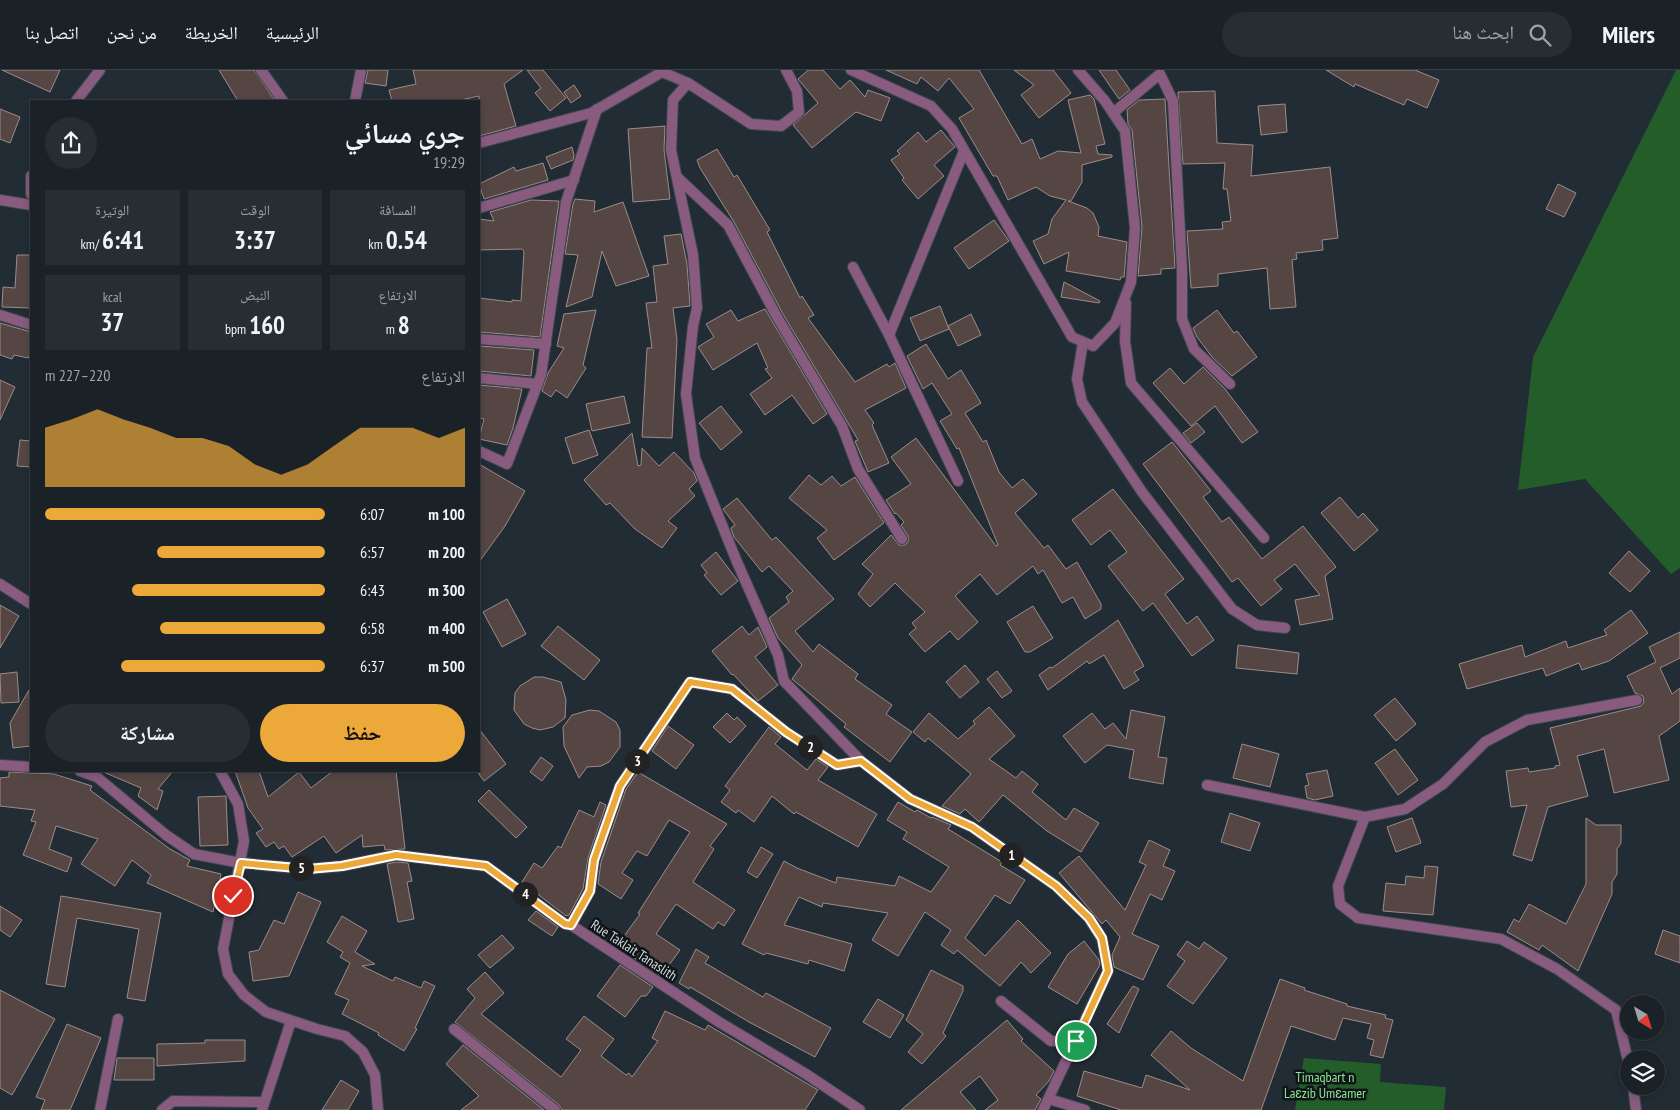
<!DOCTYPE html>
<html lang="ar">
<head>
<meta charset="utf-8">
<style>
  body { margin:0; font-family:"PT Sans Narrow","Noto Naskh Arabic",sans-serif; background:#272e33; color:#f1f3f6; direction:rtl; height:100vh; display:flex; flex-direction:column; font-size:19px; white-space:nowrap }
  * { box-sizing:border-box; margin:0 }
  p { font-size:16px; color:#9fa3a7 }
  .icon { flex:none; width:28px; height:28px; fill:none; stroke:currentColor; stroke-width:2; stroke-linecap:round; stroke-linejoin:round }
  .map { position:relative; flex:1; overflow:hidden; direction:ltr }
  .panel { position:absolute; left:30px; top:30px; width:450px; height:672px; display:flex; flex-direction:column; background:#1a2127; border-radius:0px; box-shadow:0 2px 8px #0003,0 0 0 1px #383e44; direction:rtl }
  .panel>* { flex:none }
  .needle { width:32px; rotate:142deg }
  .buttons { position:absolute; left:1620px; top:925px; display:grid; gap:10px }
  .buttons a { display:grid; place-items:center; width:45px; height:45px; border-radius:50%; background:#1a2127; box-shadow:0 2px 8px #0003,0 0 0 1px #383e44; font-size:25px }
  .pin { position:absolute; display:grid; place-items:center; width:42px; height:42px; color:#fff; margin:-21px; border:2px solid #fff; border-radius:50%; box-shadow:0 1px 5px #0007 }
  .km { position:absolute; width:25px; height:25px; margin:-12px; border-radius:50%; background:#222; color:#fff; font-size:14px; line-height:25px; text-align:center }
  .round { display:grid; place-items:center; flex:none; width:52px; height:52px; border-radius:26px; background:#272e33 }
  .headline { display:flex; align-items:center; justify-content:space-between; height:85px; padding:0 15px }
  h1 { font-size:28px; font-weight:800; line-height:38px }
  .metrics { display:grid; grid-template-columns:repeat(3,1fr); gap:8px; height:85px; padding:5px 15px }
  .metrics div { display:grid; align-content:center; border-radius:0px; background:#272e33; text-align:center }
  .metrics b { font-size:25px; font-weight:800 }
  .metrics small { font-size:14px; font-weight:400 }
  .metrics p { font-size:14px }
  .chart { height:140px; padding:10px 15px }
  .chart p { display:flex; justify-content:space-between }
  .chart svg { width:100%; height:90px; margin-top:5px; fill:#eca93a; opacity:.7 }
  .cta { display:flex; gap:10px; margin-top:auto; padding:10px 15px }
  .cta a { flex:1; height:58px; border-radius:30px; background:#eca93a; color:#111; font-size:20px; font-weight:800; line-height:58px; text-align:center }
  .cta a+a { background:#272e33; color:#f1f3f6 }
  ul { padding:0 15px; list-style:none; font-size:16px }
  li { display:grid; grid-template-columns:80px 60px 1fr; align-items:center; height:38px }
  li i { height:12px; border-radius:6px; background:#eca93a }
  header { display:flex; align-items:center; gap:30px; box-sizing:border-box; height:70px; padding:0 25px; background:#1a2127; border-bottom:1px solid #383e44 }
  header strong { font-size:24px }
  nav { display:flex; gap:28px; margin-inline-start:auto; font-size:18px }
  .search { width:350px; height:45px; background:#272e33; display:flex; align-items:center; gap:12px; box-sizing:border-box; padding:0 18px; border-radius:28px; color:#9fa3a7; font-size:19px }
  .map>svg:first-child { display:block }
</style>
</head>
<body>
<header>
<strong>Milers</strong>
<div class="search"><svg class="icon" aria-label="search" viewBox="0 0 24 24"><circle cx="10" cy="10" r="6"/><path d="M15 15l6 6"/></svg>ابحث هنا</div>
<nav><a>الرئيسية</a><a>الخريطة</a><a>من نحن</a><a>اتصل بنا</a></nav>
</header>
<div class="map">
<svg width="1680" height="1040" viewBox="0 0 1680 1040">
  <rect width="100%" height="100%" fill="#222c34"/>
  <g fill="#235d29">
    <polygon points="1676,0 1680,0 1680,498 1671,504 1585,409 1518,420 1533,287"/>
    <polygon points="1304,988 1381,994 1380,1012 1446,1017 1444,1040 1295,1040"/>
  </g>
  <g fill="#554644" stroke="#9c8c89">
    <polygon points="2,0 60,0 50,22"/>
    <polygon points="219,0 254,0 275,31 238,31"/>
    <polygon points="368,0 388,0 386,16 365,13"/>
    <polygon points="413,0 523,0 504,14 516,56 479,66 479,26 456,31 392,31 389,20 416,14"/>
    <polygon points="527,0 543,0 566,28 550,41 535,23 541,18"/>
    <polygon points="808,0 823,0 840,19 850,10 865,27 868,20 890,28 881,51 856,42 812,78 793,55 818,33 798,9"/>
    <polygon points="886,0 979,0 1022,74 1032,69 1040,89 1058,81 1081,83 1068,30 1090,25 1094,29 1105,74 1096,76 1098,84 1112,85 1112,87 1082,95 1082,112 1071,131 1068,131 1087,138 1093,143 1099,157 1098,166 1127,172 1124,207 1121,207 1120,210 1066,201 1069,182 1044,194 1033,171 1048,164 1052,149 1066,130 1050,126 1036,117 1008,130 997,106 993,106 959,48 974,39 949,8 938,21 921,7 917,14"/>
    <polygon points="1014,0 1053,0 1071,23 1039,48 1021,25 1034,15"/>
    <polygon points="1099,0 1116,0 1130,20 1119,29"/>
    <polygon points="1326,0 1415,0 1439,10 1427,38 1407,29 1404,35 1355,14 1354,17"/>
    <polygon points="574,15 581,26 571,33 564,22"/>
    <polygon points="1215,21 1217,73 1253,75 1251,106 1330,97 1338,168 1322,170 1323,180 1296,183 1297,189 1292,190 1296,237 1270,239 1267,198 1218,204 1218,216 1191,218 1187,161 1223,159 1222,152 1231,151 1227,119 1223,119 1225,93 1183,94 1178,22"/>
    <polygon points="1165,29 1175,198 1161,199 1161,204 1138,206 1142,157 1132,60 1128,54 1127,40 1139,30"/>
    <polygon points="1285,34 1287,62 1261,65 1258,36"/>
    <polygon points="0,39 20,47 10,73 0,69"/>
    <polygon points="665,56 664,80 670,129 633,132 628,59"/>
    <polygon points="941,60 955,77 934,95 944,106 918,129 902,110 904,108 891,90 900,84 897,81 918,62 926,72"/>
    <polygon points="572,77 574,85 573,90 551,99 546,87"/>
    <polygon points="717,79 734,107 737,105 770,160 767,162 800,228 802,226 814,245 808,248 855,312 887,294 889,297 895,293 906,318 865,340 874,353 872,355 889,393 868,402 855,371 858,370 848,353 783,244 734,152 700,98 697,90"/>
    <polygon points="543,93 548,110 484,129 479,114 514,97 516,101"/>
    <polygon points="1558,114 1576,123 1564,147 1546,139"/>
    <polygon points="575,129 595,131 594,142 623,132 649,206 616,216 602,181 592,227 566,237 578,185 565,184 573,134"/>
    <polygon points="531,130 559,131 540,267 479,262 479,228 512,232 512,230 521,231 524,181 522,179 479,180 479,149 494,151 490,142"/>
    <polygon points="994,150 1009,171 969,199 954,178"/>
    <polygon points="681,164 687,194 690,236 673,238 677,270 672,368 642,367 647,278 652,278 646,233 657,232 653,196 668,194 664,166"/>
    <polygon points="17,185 31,185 31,238 2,237 3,217 15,218"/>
    <polygon points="1064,212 1100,231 1099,233 1061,227"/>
    <polygon points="940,236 949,259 920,271 910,248"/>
    <polygon points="765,239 827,344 813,354 792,325 765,345 750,324 772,308 765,299 768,298 757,273 713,300 698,277 714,267 706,254 731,240 738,251"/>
    <polygon points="596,240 583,295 586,298 567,328 556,320 551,327 542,321 548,303 564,278 557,276 564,244"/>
    <polygon points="1217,240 1234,263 1237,261 1257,287 1232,306 1212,287 1197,267 1193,258"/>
    <polygon points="971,244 981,265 958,276 948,256"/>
    <polygon points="0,253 31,262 31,282 28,288 14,285 12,289 0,285"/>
    <polygon points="926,274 948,309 961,300 981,333 965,343 983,372 986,370 999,402 1012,418 1023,409 1037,424 1015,443 1044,478 1048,475 1066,499 1077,492 1101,534 1101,539 1085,549 1073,527 1062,533 1043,500 1038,504 1033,496 997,525 980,504 955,526 978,552 958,570 950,561 925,582 909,564 916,558 912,553 925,542 895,513 870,537 858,524 873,504 862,494 891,465 899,475 905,475 908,472 908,466 901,455 904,452 896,443 895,444 886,430 911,414 891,387 916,368 996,476 998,475 959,378 957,379 940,351 952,344 932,313 923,319 907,286"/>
    <polygon points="479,276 534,280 531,306 479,301"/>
    <polygon points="1203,297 1225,319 1258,362 1242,373 1215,336 1191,356 1153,313 1170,298 1184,314"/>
    <polygon points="0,310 15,317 0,350"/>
    <polygon points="479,315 522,319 513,358 507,375 479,369 484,349 479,348"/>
    <polygon points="624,326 630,353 592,361 586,334"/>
    <polygon points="721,336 742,362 721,380 699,353"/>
    <polygon points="1197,353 1205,362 1191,373 1183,363"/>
    <polygon points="589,360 598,385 573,394 565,368"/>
    <polygon points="632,363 638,396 641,395 642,378 659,396 674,382 694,403 697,411 689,419 695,426 668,451 677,458 662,478 635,459 610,433 606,435 584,410"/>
    <polygon points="20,370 31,371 31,397 17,396"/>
    <polygon points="1172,372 1211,421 1203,427 1222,452 1229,447 1262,489 1303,456 1336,497 1325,506 1333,549 1300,555 1295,530 1320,525 1295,494 1274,510 1282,519 1261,536 1238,508 1232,512 1143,394"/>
    <polygon points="479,394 525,421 505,456 479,492"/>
    <polygon points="809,405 821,415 832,406 841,416 855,407 884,453 834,490 817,468 827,460 789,428"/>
    <polygon points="1113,419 1184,509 1165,524 1187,554 1197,546 1214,570 1192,586 1153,533 1143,541 1108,496 1127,482 1110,460 1091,475 1072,450"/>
    <polygon points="1340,427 1358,448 1363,443 1378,460 1354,481 1321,443"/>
    <polygon points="737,428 772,470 776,467 834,529 795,561 813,582 819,574 858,604 855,609 892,635 886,644 912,662 890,692 844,657 846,654 792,609 802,595 778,568 769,548 789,532 786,527 793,521 769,496 762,502 734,467 731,458 735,455 723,439"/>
    <polygon points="1629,481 1650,501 1630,522 1609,503"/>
    <polygon points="716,482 738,511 721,525 704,505 707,503 701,495"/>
    <polygon points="507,529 526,564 502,577 483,542"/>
    <polygon points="0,535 19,546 0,578"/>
    <polygon points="1033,536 1053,568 1030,582 1025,582 1007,552"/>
    <polygon points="1631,540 1648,563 1609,591 1582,600 1579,593 1546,606 1543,598 1467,619 1459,594 1522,575 1525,587 1566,571 1568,578 1607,565 1604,560"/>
    <polygon points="1118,550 1144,596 1134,602 1139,610 1124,619 1104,585 1089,594 1087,591 1048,620 1039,605 1050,597 1052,598"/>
    <polygon points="558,556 600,590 584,610 541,576"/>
    <polygon points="742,556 749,565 758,557 767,577 755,587 778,615 758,631 733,604 732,605 712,581"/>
    <polygon points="1680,562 1680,588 1660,598 1672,624 1680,618 1680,651 1659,666 1669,710 1614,723 1604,679 1577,686 1588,726 1548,737 1532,791 1513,785 1527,735 1511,737 1506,701 1528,698 1529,702 1555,698 1555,696 1560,695 1550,658 1641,636 1644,632 1643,626 1635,623 1627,606 1656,592 1649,577"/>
    <polygon points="1238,575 1299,583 1297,604 1236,598"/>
    <polygon points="965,595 979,612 960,628 946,612"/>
    <polygon points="997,601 1012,621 1002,628 987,609"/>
    <polygon points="17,602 19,632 1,633 0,604"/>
    <polygon points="534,607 543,607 561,612 566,630 565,648 553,657 540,660 532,658 524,654 514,640 515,623 520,616"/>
    <polygon points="29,620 31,676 13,678 10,653"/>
    <polygon points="1395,628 1416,654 1396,671 1374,645"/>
    <polygon points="989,637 1015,666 989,689 1016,708 1022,701 1038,714 1032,722 1066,750 1074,738 1099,753 1081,782 1047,761 1003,725 979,752 965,739 960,744 942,736 971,704 928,668 925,672 913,662 929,643 958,669 975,654 973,651"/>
    <polygon points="590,640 599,641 616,652 620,660 620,677 609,692 601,696 587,697 579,708 564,676 563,657 572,645"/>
    <polygon points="1131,640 1165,647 1158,687 1167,688 1163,714 1129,708 1134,680 1107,675 1085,693 1063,666 1092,643 1105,659 1113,653 1126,669"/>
    <polygon points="727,643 734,650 737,647 746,656 730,673 713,657"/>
    <polygon points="668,656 694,675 676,699 652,681"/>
    <polygon points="769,657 781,667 775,674 807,700 816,689 828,697 818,710 877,744 858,777 796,742 794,744 772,726 754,752 738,740 736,743 721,732 730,720 725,716"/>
    <polygon points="479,659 506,694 484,711 479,704"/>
    <polygon points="1242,674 1279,684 1270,717 1233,708"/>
    <polygon points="1395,679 1418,710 1398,725 1375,693"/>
    <polygon points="541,687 553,696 542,711 530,702"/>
    <polygon points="1327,700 1333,726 1315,730 1307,728 1305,716 1309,715 1306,704"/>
    <polygon points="101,701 173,701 158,719 163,721 157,740 138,726 141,718"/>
    <polygon points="235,701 259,701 268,727 299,702 311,718 333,701 396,701 405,779 385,780 384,775 363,777 362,765 336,783 324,766 292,787 284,776 279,779 274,772 266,777 256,763 263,759 248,738"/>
    <polygon points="9,702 54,704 92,716 90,720 170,779 190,790 187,796 221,804 213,842 147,813 151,805 132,790 115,816 81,794 98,769 56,756 49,779 72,788 67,802 23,785 36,752 31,751 35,740 0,736 0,708 9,707"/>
    <polygon points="638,702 727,754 710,776 714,779 693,812 735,840 724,856 718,852 713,859 676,834 656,864 680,880 661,906 628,884 630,882 619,873 640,844 638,843 690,762 669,750 647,786 637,781 622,803 633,810 621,829 598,814 601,792 626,719"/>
    <polygon points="489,720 527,757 516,768 478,731"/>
    <polygon points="226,726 228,775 200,776 198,727"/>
    <polygon points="600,732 606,735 588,788 583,819 569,845 566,846 522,812 534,793 542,798 558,776 561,778 579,740 594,747"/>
    <polygon points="898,732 915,742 917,740 931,748 932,747 951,755 948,759 1002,792 1000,795 1025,810 1010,834 995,825 965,868 985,886 1018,850 1051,883 1031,903 1021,892 1000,916 957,880 954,884 941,875 951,860 925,842 898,886 872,870 888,843 823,833 822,837 799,827 784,855 852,874 844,901 809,890 808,894 766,883 764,885 742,874 784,791 797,798 836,813 837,807 895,816 899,806 931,822 949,797 903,769 907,762 887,750"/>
    <polygon points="1230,743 1260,753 1250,781 1221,772"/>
    <polygon points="1412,748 1421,773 1396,782 1387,757"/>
    <polygon points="1586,748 1596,755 1621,755 1621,773 1617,779 1617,804 1612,812 1612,824 1578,901 1542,875 1539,880 1507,862 1514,849 1519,852 1529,834 1566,854 1586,814"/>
    <polygon points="1149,770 1170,780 1163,796 1175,801 1162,830 1150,824 1132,864 1159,876 1143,910 1114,897 1112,885 1120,867 1106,850 1102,854 1059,803 1079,786 1125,840 1146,795 1139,792"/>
    <polygon points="761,777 773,784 757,808 747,802"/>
    <polygon points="396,792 408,793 412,811 407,812 414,849 398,852 387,794"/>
    <polygon points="1425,796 1438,797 1433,845 1383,841 1386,813 1405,815 1406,806 1424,808"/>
    <polygon points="298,822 321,832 289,906 253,911 249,882 259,880 274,850 284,854"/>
    <polygon points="61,826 161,843 145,931 127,928 139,859 77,848 65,917 46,914"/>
    <polygon points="0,836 22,850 10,867 0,860"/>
    <polygon points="536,841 558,857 552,866 528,850"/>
    <polygon points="342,846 367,861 355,882 375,894 362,896 393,911 395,907 421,918 424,911 435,916 415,958 417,959 404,981 378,965 379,963 342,944 349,930 335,924 350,893 340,887 343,882 327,872"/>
    <polygon points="1663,860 1680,866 1680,893 1655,884"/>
    <polygon points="502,865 514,878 490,898 478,885"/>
    <polygon points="1084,871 1099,890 1100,895 1077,934 1048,917 1068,884"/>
    <polygon points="1187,871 1199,879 1204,872 1227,888 1193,934 1167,916 1185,891 1177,885"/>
    <polygon points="696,879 709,887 705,893 763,927 766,923 831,958 815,987 749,952 690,917 689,919 679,913"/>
    <polygon points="620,895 653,917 646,926 641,926 625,947 597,926"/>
    <polygon points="931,900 963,916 963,921 943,963 946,966 922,994 908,982 923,964 906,950"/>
    <polygon points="485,902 504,923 481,944 561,1007 581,980 566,969 584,946 614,969 601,986 626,1005 629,1003 632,1007 658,971 652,968 665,941 705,960 708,955 818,1020 805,1040 562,1040 559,1035 455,952 475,928 467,919"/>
    <polygon points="1280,909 1305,918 1304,920 1347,934 1347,936 1386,945 1385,948 1393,950 1383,988 1370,985 1374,970 1367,968 1371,954 1343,948 1335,970 1291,956 1261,1040 1121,1040 1077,1026 1084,1001 1142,1018 1146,1005 1190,1020 1151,985 1171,961 1191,978 1243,1011"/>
    <polygon points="1133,916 1139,919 1119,963 1107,954"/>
    <polygon points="0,920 55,949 12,1025 0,1018"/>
    <polygon points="878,929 904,945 890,968 863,952"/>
    <polygon points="1007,950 1023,969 1021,971 1054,1001 1049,1011 1036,1025 1041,1029 1035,1040 985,1040 998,1030 980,1006 960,1022 976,1040 901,1040"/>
    <polygon points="67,954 101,968 70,1040 41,1040 45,1030 36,1027"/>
    <polygon points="205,970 245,970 245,991 157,996 157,974 205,973"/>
    <polygon points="463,975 544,1040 461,1040 479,1026 446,994"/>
    <polygon points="117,988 154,988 154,1010 114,1010"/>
    <polygon points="341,1010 359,1021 348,1040 322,1040"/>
  </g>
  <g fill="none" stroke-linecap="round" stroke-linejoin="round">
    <defs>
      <g id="minor">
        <polyline points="261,0 283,31"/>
        <polyline points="786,0 797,21 799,42 781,56 751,54 688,13 673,30 671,80 693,185 697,238 693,256 686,324 695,388 737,492 778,585 784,611 861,691 910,729 972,757 1056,816 1089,848 1102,869 1108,901 1043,1040"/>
        <polyline points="851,0 931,36 952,59 1072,267 1093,276 1115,253 1131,212 1135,158 1125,61 1105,31 1078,0"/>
        <polyline points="76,31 100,0"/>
        <polyline points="355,31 361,0"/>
        <polyline points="1113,43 1160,4 1173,31 1182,199 1182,249 1194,279 1230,314"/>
        <polyline points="479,73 591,43 662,2 688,13"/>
        <polyline points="31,106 31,124"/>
        <polyline points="677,107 728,155 777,247 842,356 858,399 902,469"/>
        <polyline points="0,130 31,135"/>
        <polyline points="479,138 574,110"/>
        <polyline points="853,197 889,265"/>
        <polyline points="1126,233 1125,271 1131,313 1264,468"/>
        <polyline points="0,245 31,255"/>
        <polyline points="479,269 546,274"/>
        <polyline points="1083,272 1077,309 1082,332 1142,422 1232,539 1257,555 1285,558"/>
        <polyline points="479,308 538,314"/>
        <polyline points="479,381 507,394 541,305 566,132 597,39"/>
        <polyline points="958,411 889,265 964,81"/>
        <polyline points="0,514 31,534"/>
        <polyline points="0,695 31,697"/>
        <polyline points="80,701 97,707 166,765 194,784 241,793 308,799 342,796 396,785 486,796 565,854 571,855 719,952 806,1004 860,1040"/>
        <polyline points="220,701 238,734 244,771 223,879 228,904 244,925 266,942 317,959 345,966 363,982 375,1005 378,1040"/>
        <polyline points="1207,715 1365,747"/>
        <polyline points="571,855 590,821 594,790 620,716 690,612 732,619 786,662 837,695 861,691"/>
        <polyline points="1001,931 1051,971 1077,971"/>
        <polyline points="454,959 555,1040"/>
        <polyline points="1629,995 1616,940 1557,899 1501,869 1358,848 1340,834 1338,816 1365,747 1405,739 1443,714 1485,672 1527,650 1637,630"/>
        <polyline points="1633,1016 1636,1040"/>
        <polyline points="1049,1029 1085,1040"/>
        <polyline points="100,1040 118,949"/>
        <polyline points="162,1040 173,1031 264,1032"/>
        <polyline points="262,1040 291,951"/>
      </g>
    </defs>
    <use href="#minor" stroke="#3e4850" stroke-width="12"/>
    <use href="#minor" stroke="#885b7f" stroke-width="10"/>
  </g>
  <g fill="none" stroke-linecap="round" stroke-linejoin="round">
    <defs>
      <polyline id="route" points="233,826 241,793 308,799 342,796 396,785 486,796 565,854 571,855 590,821 594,790 620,716 690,612 732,619 786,662 837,695 861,691 910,729 972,757 1056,816 1089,848 1102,868 1108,901 1076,971"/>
    </defs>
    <use href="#route" stroke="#fff" stroke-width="10"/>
    <use href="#route" stroke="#eca93a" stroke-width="6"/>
  </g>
  <g text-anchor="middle" stroke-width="5" stroke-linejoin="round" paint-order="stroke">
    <g font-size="14" fill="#d4dbe0" stroke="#0f1417">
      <text transform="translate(634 880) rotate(33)" y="5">Rue Taklait Tanaslith</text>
    </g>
    <g font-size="14" fill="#90e795" stroke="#0f1417">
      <text x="1325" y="1012">Timaqbart n<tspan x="1325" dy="16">Laɛzib Umɛamer</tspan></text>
    </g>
  </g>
</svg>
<div class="buttons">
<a><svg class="needle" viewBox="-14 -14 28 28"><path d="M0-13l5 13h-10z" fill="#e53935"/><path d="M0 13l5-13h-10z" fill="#9fa3a7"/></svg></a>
<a><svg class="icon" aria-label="layers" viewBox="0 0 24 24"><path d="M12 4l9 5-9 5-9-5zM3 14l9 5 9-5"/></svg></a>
</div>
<div class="pin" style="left:1076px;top:971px;background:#1e9e55"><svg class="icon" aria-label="arrive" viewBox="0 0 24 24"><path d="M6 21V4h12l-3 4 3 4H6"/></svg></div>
<div class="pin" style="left:233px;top:826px;background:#d93025"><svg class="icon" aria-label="check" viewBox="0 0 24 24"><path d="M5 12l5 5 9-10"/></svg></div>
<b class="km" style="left:1011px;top:785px">1</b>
<b class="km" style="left:810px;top:677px">2</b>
<b class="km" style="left:637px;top:691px">3</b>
<b class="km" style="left:525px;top:824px">4</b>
<b class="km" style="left:301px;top:798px">5</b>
<section class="panel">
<div class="headline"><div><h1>جري مسائي</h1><p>19:29</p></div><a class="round"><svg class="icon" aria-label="share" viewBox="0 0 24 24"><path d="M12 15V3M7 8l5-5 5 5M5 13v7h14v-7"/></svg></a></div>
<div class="metrics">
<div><p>المسافة</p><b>0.54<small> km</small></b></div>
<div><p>الوقت</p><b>3:37</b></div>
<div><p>الوتيرة</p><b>6:41<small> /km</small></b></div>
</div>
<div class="metrics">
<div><p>الارتفاع</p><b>8<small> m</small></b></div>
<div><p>النبض</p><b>160<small> bpm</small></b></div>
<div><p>kcal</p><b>37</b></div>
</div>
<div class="chart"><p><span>الارتفاع</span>220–227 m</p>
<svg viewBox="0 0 160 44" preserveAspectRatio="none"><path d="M0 44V15L10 11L20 6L30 11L40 15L50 20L60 20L70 24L80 33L90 38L100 33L110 24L120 15L130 15L140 15L150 20L160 15V44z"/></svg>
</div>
<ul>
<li><b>100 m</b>6:07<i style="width:100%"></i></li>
<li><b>200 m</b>6:57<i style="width:60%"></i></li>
<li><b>300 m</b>6:43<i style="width:69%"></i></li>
<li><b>400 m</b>6:58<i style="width:59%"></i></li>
<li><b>500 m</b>6:37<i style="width:73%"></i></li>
</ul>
<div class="cta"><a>حفظ</a><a>مشاركة</a></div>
</section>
</div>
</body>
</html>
